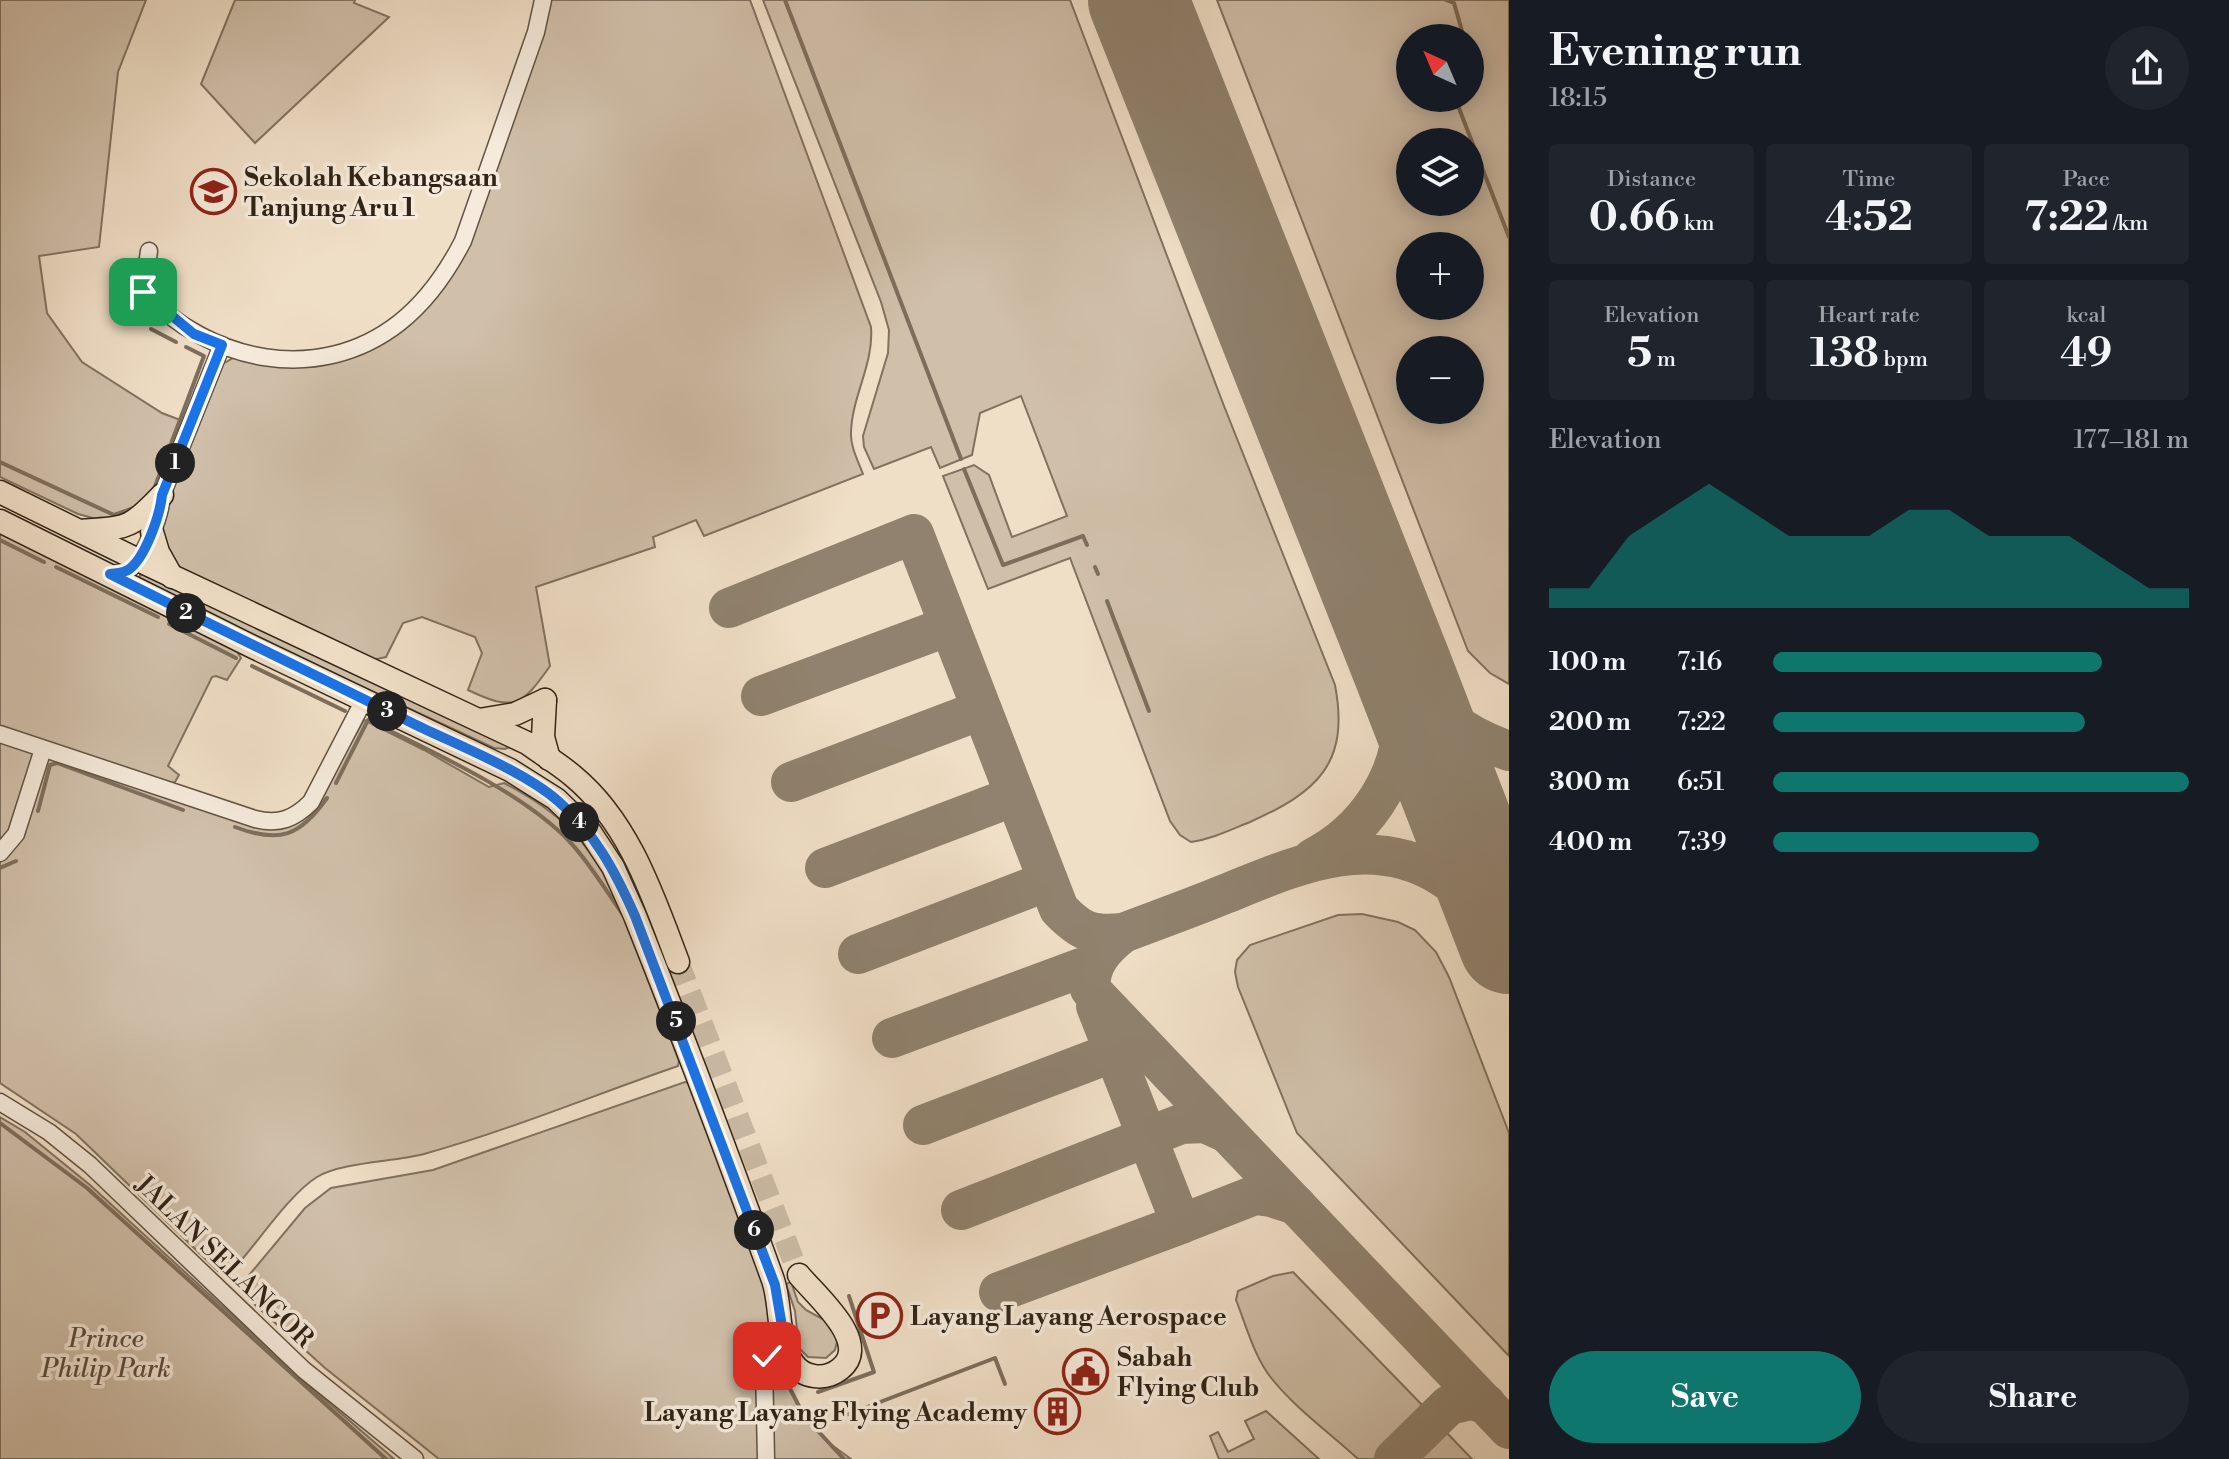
<!DOCTYPE html>
<html lang="en">
<head>
<meta charset="utf-8">
<style>
  body { margin:0; font-family:"Libre Bodoni",serif; background:#20242c; color:#f1f3f6; height:100vh; display:flex; flex-direction:column; font-size:30px; white-space:nowrap }
  * { box-sizing:border-box; margin:0 }
  p { font-size:26px; color:#9ea1a6 }
  .icon { flex:none; width:44px; height:44px; fill:none; stroke:currentColor; stroke-width:2; stroke-linecap:round; stroke-linejoin:round }
  .map { position:relative; flex:1; overflow:hidden }
  .drawer { display:flex; flex-direction:column; background:#171b24; width:720px }
  .drawer>* { flex:none }
  .needle { width:52px; rotate:316deg }
  .fabs { position:absolute; left:1396px; top:24px; display:grid; gap:16px }
  .fabs a { display:grid; place-items:center; width:88px; height:88px; border-radius:50%; background:#171b24; box-shadow:0 4px 20px #0003; font-size:40px }
  .pin { position:absolute; display:grid; place-items:center; width:68px; height:68px; color:#fff; margin:-34px; border-radius:16px; box-shadow:0 4px 12px #0006 }
  .km { position:absolute; width:40px; height:40px; margin:-20px; border-radius:50%; background:#222; color:#fff; font-size:22px; line-height:40px; text-align:center }
  .round { display:grid; place-items:center; flex:none; width:84px; height:84px; border-radius:42px; background:#20242c }
  .head { display:flex; align-items:center; justify-content:space-between; height:136px; padding:0 40px }
  h1 { font-size:44px; font-weight:700; line-height:60px }
  .figures { display:grid; grid-template-columns:repeat(3,1fr); gap:12px; height:136px; padding:8px 40px }
  .figures div { display:grid; align-content:center; border-radius:8px; background:#20242c; text-align:center }
  .figures b { font-size:40px; font-weight:700 }
  .figures small { font-size:22px; font-weight:400 }
  .figures p { font-size:22px }
  .chart { height:224px; padding:16px 40px }
  .chart p { display:flex; justify-content:space-between }
  .chart svg { width:100%; height:144px; margin-top:8px; fill:#0f766e; opacity:.7 }
  .cta { display:flex; gap:16px; margin-top:auto; padding:16px 40px }
  .cta a { flex:1; height:92px; border-radius:48px; background:#0f766e; color:#fff; font-size:32px; font-weight:700; line-height:92px; text-align:center }
  .cta a+a { background:#20242c; color:#f1f3f6 }
  ul { padding:0 40px; list-style:none; font-size:26px }
  li { display:grid; grid-template-columns:128px 96px 1fr; align-items:center; height:60px }
  li i { height:20px; border-radius:10px; background:#0f766e }
  main { display:flex; flex:1; min-height:0 }
  .map>svg:first-child { display:block }
</style>
</head>
<body>
<main>
<div class="map">
<svg width="1509" height="1459" viewBox="0 0 1509 1459">
  <rect width="100%" height="100%" fill="#f0dfc7"/>
  <filter id="stains"><feTurbulence type="fractalNoise" baseFrequency=".0025" numOctaves="4"/><feColorMatrix values="0 0 0 0 .2 0 0 0 0 .09 0 0 0 0 .02 0 0 0 .5 -.17"/></filter>
  <radialGradient id="worn" r=".72"><stop offset=".6" stop-color="#630" stop-opacity="0"/><stop offset="1" stop-color="#630" stop-opacity=".3"/></radialGradient>
  <g fill="#d0bfa9" stroke="#807260" stroke-width="2" fill-rule="evenodd">
    <polygon points="0,0 146,0 118,72 99,247 39,256 47,313 82,362 162,413 183,421 152,501 111,523 78,514 0,477"/>
    <polygon points="235,0 355,0 354,3 389,17 255,143 201,84"/>
    <path d="M551 0H750L871 327C874 364 852 396 851 432 850 446 858 461 863 474L704 536 696 520 653 537 655 547 536 587 550 666C522 706 514 712 468 690L482 653 475 637 422 617 403 623 386 657 372 660 190 574 171 562 160 533 163 516 219 366 235 357 369 348 469 243Z"/>
    <path d="M763 0H1070L1224 406 1335 685C1350 764 1317 792 1250 822 1230 830 1212 839 1191 842L1180 835 1170 821 1070 558 988 589 943 476 974 465 989 475 1012 537 1067 516 1021 396 980 413 972 455 940 468 931 447 874 469 864 447 863 436 888 353 889 330 881 302Z"/>
    <path d="M1217 0H1509V684L1490 673 1468 651ZM1410 38H1470V98H1410ZM1410 142H1470V202H1410ZM1410 246H1470V306H1410ZM1410 350H1470V410H1410Z"/>
    <polygon points="0,532 235,648 241,658 227,680 216,676 212,677 168,766 179,775 175,782 168,784 0,727"/>
    <polygon points="141,573 512,746 505,749 494,748 247,633 139,578"/>
    <path d="M364 720 424 750 489 787 504 783C560 812 586 839 616 895L679 1061 678 1066C594 1095 510 1130 424 1154 394 1162 342 1162 317 1177 291 1193 260 1239 239 1263L229 1272 218 1271 76 1134 0 1083V859L45 762 51 757 246 822 315 805Z"/>
    <polygon points="0,740 33,752 34,757 11,828 0,844"/>
    <polygon points="1362,914 1398,922 1415,930 1436,952 1449,977 1509,1133 1509,1356 1297,1133 1238,987 1235,972 1237,960 1250,945 1338,915"/>
    <polygon points="685,1082 690,1083 767,1292 770,1325 757,1344 755,1356 759,1459 439,1459 325,1368 243,1294 243,1283 250,1274 305,1208 331,1188 433,1170"/>
    <polygon points="0,1117 25,1132 90,1185 308,1385 394,1459 0,1459"/>
    <path d="M1293 1272 1425 1408 1374 1459H1358C1330 1433 1296 1409 1272 1379 1254 1357 1246 1325 1236 1300L1238 1291 1273 1276Z"/>
    <polygon points="791,1282 798,1302 806,1310 828,1322 838,1338 835,1350 826,1358 808,1357 799,1348 795,1311 786,1284"/>
    <polygon points="776,1361 804,1416 829,1443 851,1459 773,1459 771,1363"/>
    <polygon points="1266,1411 1319,1459 1219,1459 1210,1436 1218,1432 1228,1452 1254,1439 1245,1421"/>
    <polygon points="1444,1430 1472,1459 1413,1459"/>
  </g>
  <g fill="none" stroke-linecap="round" stroke-linejoin="round">
    <g stroke="#7d6e5c" stroke-width="4">
      <polyline points="785,0 961,459"/>
      <polyline points="1446,0 1454,3 1464,38"/>
      <polyline points="1455,98 1509,237"/>
      <polyline points="151,329 176,342"/>
      <polyline points="0,462 114,515 134,508"/>
      <polyline points="964,469 1003,565 1083,536 1087,545"/>
      <polyline points="154,489 204,356 186,347"/>
      <polyline points="0,540 44,562"/>
      <polyline points="56,567 158,617"/>
      <polyline points="1095,567 1098,574"/>
      <polyline points="1107,601 1149,711"/>
      <polyline points="169,624 236,658"/>
      <polyline points="252,666 345,711"/>
      <path d="M336 783 368 720C430 751 521 791 569 841 590 863 606 891 624 916"/>
      <polyline points="38,811 50,765 57,763 183,810"/>
      <path d="M235 827C280 844 300 836 327 798"/>
      <polyline points="0,868 16,861"/>
      <polyline points="0,1123 87,1188 386,1459"/>
      <polyline points="776,1361 804,1416 844,1459"/>
      <polyline points="818,1392 874,1372 849,1296"/>
      <polyline points="833,1420 995,1358 1005,1384"/>
    </g>
    <g stroke="#90826e" stroke-width="40">
      <path d="M729 608 914 534 1059 909C1081 932 1091 936 1123 933 1157 920 1191 908 1225 894 1295 866 1369 831 1441 876 1465 891 1484 912 1505 932"/>
      <path d="M1402 667C1430 709 1461 735 1509 751"/>
      <polyline points="761,696 949,626"/>
      <polyline points="791,782 981,710"/>
      <path d="M1313 858C1364 832 1399 781 1403 723 1405 705 1403 686 1402 667"/>
      <polyline points="825,868 1015,796"/>
      <polyline points="1505,932 1505,886 1509,866"/>
      <path d="M1123 933C1103 949 1090 963 1090 989L1509 1429"/>
      <polyline points="858,954 1048,881"/>
      <polyline points="892,1038 1081,968"/>
      <polyline points="923,1125 1114,1052 1138,1051"/>
      <polyline points="961,1210 1181,1124 1205,1123 1227,1133"/>
      <polyline points="1181,1224 1255,1195 1271,1197 1296,1205"/>
      <polyline points="999,1292 1181,1224 1096,1006"/>
      <polyline points="1394,1459 1449,1405 1471,1400 1486,1404"/>
    </g>
    <polyline stroke="#90826e" stroke-width="100" points="1138,0 1402,667 1509,944"/>
    <polyline stroke="#cabaa4" stroke-width="22" stroke-dasharray="22 11" stroke-linecap="butt" points="678,962 799,1275"/>
    <defs>
      <g id="minor">
        <path d="M149 251 143 292C210 362 318 386 399 323 427 301 447 272 463 241L536 32 543 0"/>
        <path d="M110 574C116 573 124 573 128 570 145 559 161 514 162 495L222 345"/>
        <path d="M0 734 255 819C279 825 294 819 311 802L364 700"/>
        <polyline points="0,853 16,834 43,749"/>
        <polyline points="0,1102 49,1132 90,1165 304,1370 415,1459"/>
        <polyline points="766,1459 764,1364 767,1356 784,1338"/>
      </g>
      <g id="major">
        <path d="M0 492 138 560 527 743C542 754 559 764 573 776 629 822 653 896 678 962"/>
        <path d="M0 521 251 646 510 770 556 799 590 832 613 867 635 916C683 1036 729 1158 773 1280 782 1306 776 1339 793 1363 803 1378 825 1381 840 1369 873 1343 816 1296 799 1275"/>
        <path d="M80 531C127 527 128 531 162 495"/>
        <polyline points="152,532 158,552 172,577"/>
        <polyline points="545,700 543,737 549,759"/>
        <polyline points="479,720 515,714 545,700"/>
      </g>
    </defs>
    <use href="#minor" stroke="#615342" stroke-width="19"/>
    <use href="#major" stroke="#312416" stroke-width="25"/>
    <use href="#minor" stroke="#f5eadb" stroke-width="16"/>
    <use href="#major" stroke="#f0dfc7" stroke-width="22"/>
  </g>
  <g fill="none" stroke-linecap="round" stroke-linejoin="round">
    <defs>
      <path id="route" d="M143 292 194 334 222 345 162 495C160 515 145 559 128 570 123 573 116 573 110 574 211 625 313 674 414 724 457 745 524 771 558 801 595 833 615 871 635 916L775 1285 784 1338 767 1356"/>
    </defs>
    <use href="#route" stroke="#fff" stroke-width="16"/>
    <use href="#route" stroke="#1a73e8" stroke-width="10"/>
  </g>
  <defs>
    <symbol id="school-ring" viewBox="-11 -11 22 22"><circle r="9.5" fill="#f5eadb" stroke="#8f2418" stroke-width="1.5"/><path d="M0-5L7-2L0 1L-7-2ZM-4 1L0 2.5L4 1V4Q0 6-4 4Z" fill="#8f2418"/></symbol>
    <symbol id="parking-ring" viewBox="-11 -11 22 22"><circle r="9.5" fill="#f5eadb" stroke="#8f2418" stroke-width="1.5"/><path d="M-3.5-5.5H1a3.5 3.5 0 0 1 0 7H-1V5.5H-3.5ZM-1-3.4V-.6H.8a1.4 1.4 0 0 0 0-2.8Z" fill="#8f2418"/></symbol>
    <symbol id="civic-ring" viewBox="-11 -11 22 22"><circle r="9.5" fill="#f5eadb" stroke="#8f2418" stroke-width="1.5"/><path d="M-.6-6.5H3V-4.5H.6V-3L4-1V1h2V6H-6V1h2V-1L-.6-3ZM-1.2 2.5V6h2.4V2.5Z" fill="#8f2418"/></symbol>
    <symbol id="building-ring" viewBox="-11 -11 22 22"><circle r="9.5" fill="#f5eadb" stroke="#8f2418" stroke-width="1.5"/><path d="M-4-6H4V6H1V3H-1V6H-4ZM-2.5-4.3h1.7v1.8h-1.7ZM.8-4.3h1.7v1.8H.8ZM-2.5-1h1.7V.8h-1.7ZM.8-1h1.7V.8H.8Z" fill="#8f2418"/></symbol>
  </defs>
  <g fill-rule="evenodd">
    <use href="#school-ring" x="188" y="166" width="51" height="51"/>
    <use href="#parking-ring" x="854" y="1290" width="51" height="51"/>
    <use href="#civic-ring" x="1060" y="1346" width="51" height="51"/>
    <use href="#building-ring" x="1032" y="1386" width="51" height="51"/>
  </g>
  <g text-anchor="middle" stroke-width="7" stroke-linejoin="round" paint-order="stroke">
    <g font-size="26" font-weight="bold" fill="#312416" stroke="#f5eadb" text-anchor="start">
      <text x="244" y="186">Sekolah Kebangsaan<tspan x="244" dy="30">Tanjung Aru 1</tspan></text>
      <text x="910" y="1325">Layang Layang Aerospace</text>
      <text x="1117" y="1366">Sabah<tspan x="1117" dy="30">Flying Club</tspan></text>
      <text x="1027" y="1421" text-anchor="end">Layang Layang Flying Academy</text>
    </g>
    <g font-size="26" fill="#312416" stroke="#f5eadb">
      <text transform="translate(225 1261) rotate(44)" y="9">JALAN SELANGOR</text>
    </g>
    <g font-size="26" font-style="italic" fill="#594b3b" stroke="#f5eadb">
      <text x="106" y="1347">Prince<tspan x="106" dy="30">Philip Park</tspan></text>
    </g>
  </g>
  <rect width="100%" height="100%" filter="url(#stains)"/>
  <rect width="100%" height="100%" fill="url(#worn)"/>
</svg>
<div class="fabs">
<a><svg class="needle" viewBox="-14 -14 28 28"><path d="M0-13l5 13h-10z" fill="#e53935"/><path d="M0 13l5-13h-10z" fill="#9ea1a6"/></svg></a>
<a><svg class="icon" aria-label="layers" viewBox="0 0 24 24"><path d="M12 4l9 5-9 5-9-5zM3 14l9 5 9-5"/></svg></a>
<a>+</a>
<a>−</a>
</div>
<div class="pin" style="left:143px;top:292px;background:#1e9e55"><svg class="icon" aria-label="arrive" viewBox="0 0 24 24"><path d="M6 21V4h12l-3 4 3 4H6"/></svg></div>
<div class="pin" style="left:767px;top:1356px;background:#d93025"><svg class="icon" aria-label="check" viewBox="0 0 24 24"><path d="M5 12l5 5 9-10"/></svg></div>
<b class="km" style="left:175px;top:463px">1</b>
<b class="km" style="left:186px;top:613px">2</b>
<b class="km" style="left:387px;top:711px">3</b>
<b class="km" style="left:579px;top:822px">4</b>
<b class="km" style="left:676px;top:1021px">5</b>
<b class="km" style="left:754px;top:1230px">6</b>
</div>
<section class="drawer">
<div class="head"><div><h1>Evening run</h1><p>18:15</p></div><a class="round"><svg class="icon" aria-label="share" viewBox="0 0 24 24"><path d="M12 15V3M7 8l5-5 5 5M5 13v7h14v-7"/></svg></a></div>
<div class="figures">
<div><p>Distance</p><b>0.66<small> km</small></b></div>
<div><p>Time</p><b>4:52</b></div>
<div><p>Pace</p><b>7:22<small> /km</small></b></div>
</div>
<div class="figures">
<div><p>Elevation</p><b>5<small> m</small></b></div>
<div><p>Heart rate</p><b>138<small> bpm</small></b></div>
<div><p>kcal</p><b>49</b></div>
</div>
<div class="chart"><p><span>Elevation</span>177–181 m</p>
<svg viewBox="0 0 160 44" preserveAspectRatio="none"><path d="M0 44V38L10 38L20 22L30 14L40 6L50 14L60 22L70 22L80 22L90 14L100 14L110 22L120 22L130 22L140 30L150 38L160 38V44z"/></svg>
</div>
<ul>
<li><b>100 m</b>7:16<i style="width:79%"></i></li>
<li><b>200 m</b>7:22<i style="width:75%"></i></li>
<li><b>300 m</b>6:51<i style="width:100%"></i></li>
<li><b>400 m</b>7:39<i style="width:64%"></i></li>
</ul>
<div class="cta"><a>Save</a><a>Share</a></div>
</section>
</main>
</body>
</html>
